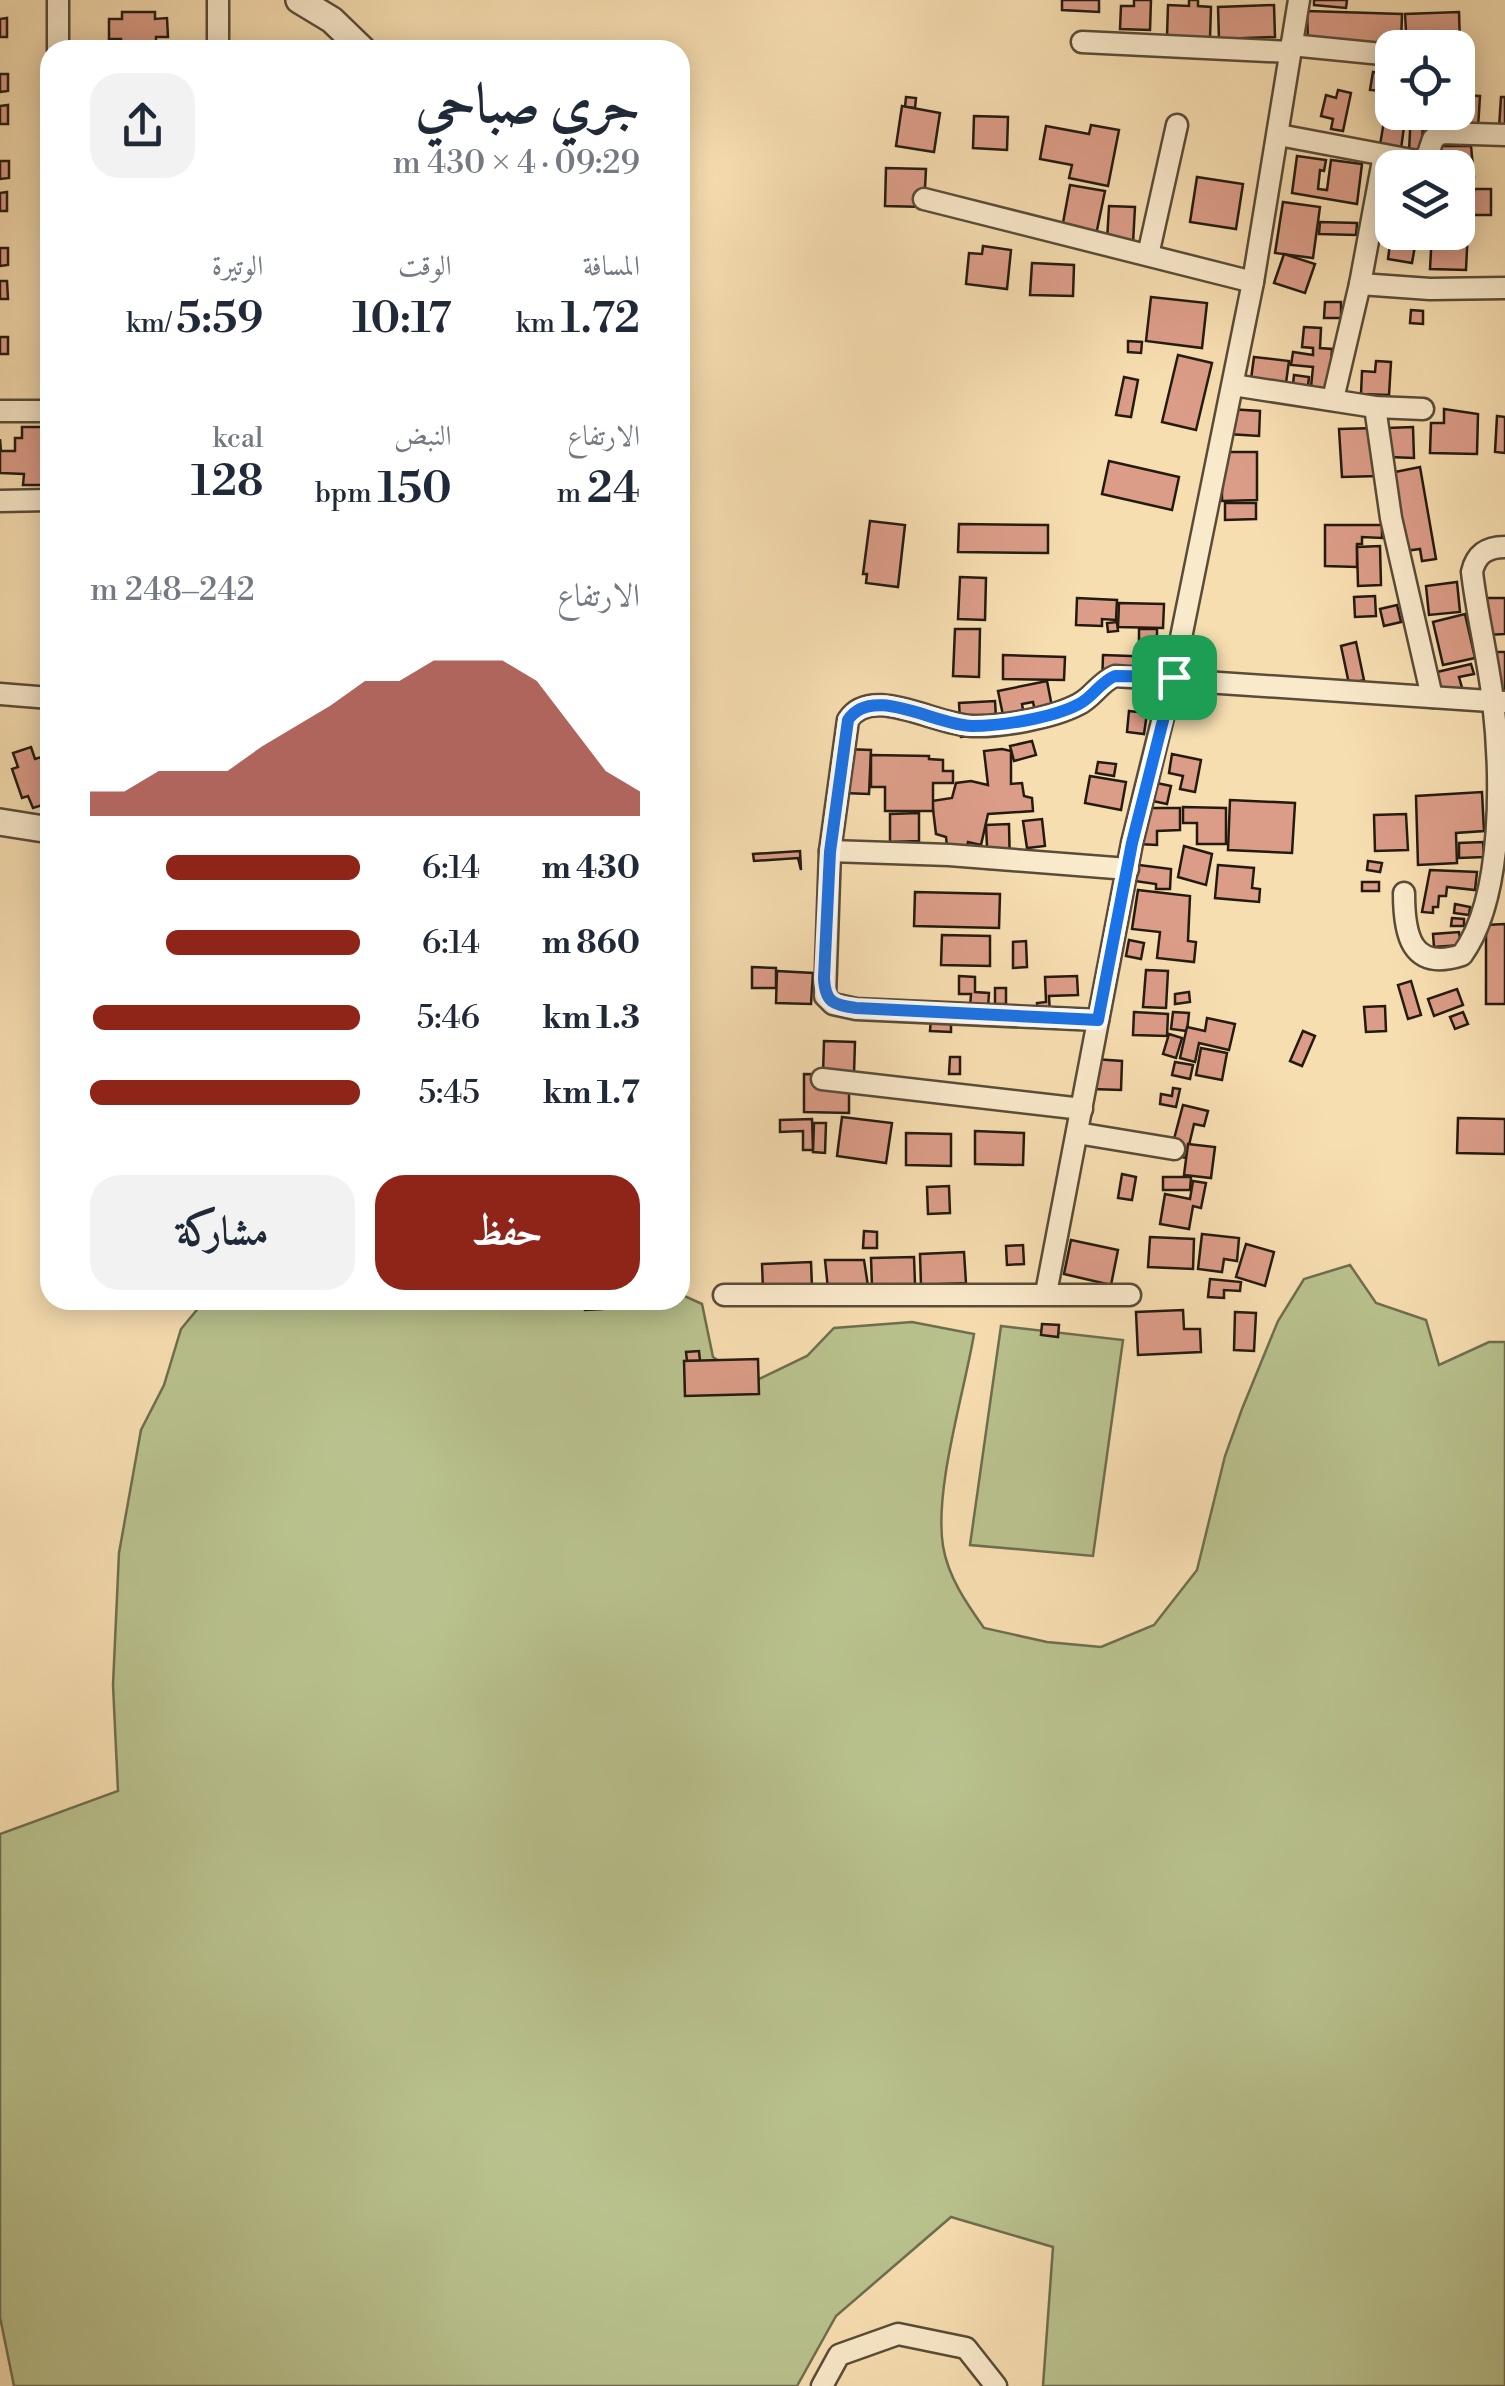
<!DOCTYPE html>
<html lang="ar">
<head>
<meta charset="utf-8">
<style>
  body { margin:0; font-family:"Libre Bodoni",Amiri,serif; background:#f2f2f3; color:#1f2937; direction:rtl; height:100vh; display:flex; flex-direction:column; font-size:38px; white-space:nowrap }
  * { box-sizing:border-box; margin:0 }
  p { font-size:32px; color:#747a83 }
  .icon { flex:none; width:55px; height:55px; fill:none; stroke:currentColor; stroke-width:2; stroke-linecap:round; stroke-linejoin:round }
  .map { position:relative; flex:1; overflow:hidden; direction:ltr }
  .drawer { position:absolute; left:40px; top:40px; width:650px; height:1270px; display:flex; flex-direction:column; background:#fff; border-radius:30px; box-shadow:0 5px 25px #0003; direction:rtl }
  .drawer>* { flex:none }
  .controls { position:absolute; left:1375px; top:30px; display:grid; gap:20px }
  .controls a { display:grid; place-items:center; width:100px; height:100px; border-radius:20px; background:#fff; box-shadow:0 5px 25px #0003; font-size:50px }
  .pin { position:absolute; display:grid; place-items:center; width:85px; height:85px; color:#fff; margin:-42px; border-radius:20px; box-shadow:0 5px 15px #0006 }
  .round { display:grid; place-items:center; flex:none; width:105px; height:105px; border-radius:30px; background:#f2f2f3 }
  .overview { display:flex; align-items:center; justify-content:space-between; height:170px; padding:0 50px }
  h1 { font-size:55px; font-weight:600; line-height:75px }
  .figures { display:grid; grid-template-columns:repeat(3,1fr); gap:15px; height:170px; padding:10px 50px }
  .figures div { display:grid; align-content:center }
  .figures b { font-size:42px; font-weight:600 }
  .figures small { font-size:28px; font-weight:400 }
  .figures p { font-size:28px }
  .chart { height:280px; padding:20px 50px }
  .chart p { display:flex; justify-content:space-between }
  .chart svg { width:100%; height:180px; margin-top:10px; fill:#8f2418; opacity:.7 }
  .cta { display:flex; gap:20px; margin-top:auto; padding:20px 50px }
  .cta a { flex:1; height:115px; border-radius:30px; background:#8f2418; color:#fff; font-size:40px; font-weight:600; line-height:115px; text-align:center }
  .cta a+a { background:#f2f2f3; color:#1f2937 }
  ul { padding:0 50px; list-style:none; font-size:32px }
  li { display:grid; grid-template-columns:160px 120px 1fr; align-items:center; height:75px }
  li i { height:25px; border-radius:12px; background:#8f2418 }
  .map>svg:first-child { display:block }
</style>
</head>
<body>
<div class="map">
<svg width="1505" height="2386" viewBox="0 0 1505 2386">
  <rect width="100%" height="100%" fill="#f7deb1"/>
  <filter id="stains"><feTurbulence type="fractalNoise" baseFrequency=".002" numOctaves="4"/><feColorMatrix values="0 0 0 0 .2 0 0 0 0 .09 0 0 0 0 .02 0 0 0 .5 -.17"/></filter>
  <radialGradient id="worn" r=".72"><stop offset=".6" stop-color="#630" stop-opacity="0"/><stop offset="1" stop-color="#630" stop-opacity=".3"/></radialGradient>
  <g fill="#b9c28e" stroke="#6e6e4f" stroke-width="2.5">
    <path d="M1350 1265 1376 1303 1426 1320 1439 1365 1489 1342H1505V2386H1043L1053 2247 951 2217 836 2316 797 2386H14L0 2317V1834L118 1791 113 1685 119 1553 141 1430 164 1385 181 1329 205 1300H680V1294L702 1304 713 1357 751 1383 807 1356 834 1328 912 1322 974 1334C964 1394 934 1489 943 1546 948 1577 967 1604 984 1628L1047 1642 1101 1647 1154 1625 1197 1570 1225 1456 1242 1409 1278 1321 1304 1279Z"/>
    <polygon points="1001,1326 1123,1340 1093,1556 970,1545"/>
  </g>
  <g fill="#dc9d88" stroke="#241b10" stroke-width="2.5">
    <polygon points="1062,0 1099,0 1099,12 1062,10"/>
    <polygon points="1134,0 1151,0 1150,30 1120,29 1121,6 1134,6"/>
    <polygon points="1189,0 1198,0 1198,6 1211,7 1210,38 1167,36 1168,5 1189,6"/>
    <polygon points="1314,0 1347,0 1346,8 1314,5"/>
    <polygon points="1274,5 1275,37 1219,39 1218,7"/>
    <polygon points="1307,11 1402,14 1401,45 1308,42"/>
    <polygon points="122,12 155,12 155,19 167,18 168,37 156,37 156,50 134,50 134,45 121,46 121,39 109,39 109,19 122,19"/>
    <polygon points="1459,12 1460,46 1407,48 1405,14"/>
    <polygon points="7,18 7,37 0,37 0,19"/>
    <polygon points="1373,72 1392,75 1392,92 1370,90"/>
    <polygon points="0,74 8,74 8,91 0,92"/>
    <polygon points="1338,90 1351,93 1343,131 1331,129 1333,119 1321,116 1326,95 1336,98"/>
    <polygon points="1458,95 1480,96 1478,128 1439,127 1440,112 1458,112"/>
    <polygon points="906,97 916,98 915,108 905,107"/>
    <polygon points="1388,97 1392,97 1392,112 1406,112 1401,149 1380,145"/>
    <polygon points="1501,97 1505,97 1505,129 1499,128"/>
    <polygon points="8,105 8,124 0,124 0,106"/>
    <polygon points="902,106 940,113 934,152 896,146"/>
    <polygon points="1411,113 1424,115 1421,151 1409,151"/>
    <polygon points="974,116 1008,117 1007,150 973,148"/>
    <polygon points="1091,125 1119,130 1108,186 1069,178 1072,165 1040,159 1046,126 1089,134"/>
    <polygon points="1436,146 1471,146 1474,177 1458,177 1458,168 1436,168"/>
    <polygon points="1297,156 1326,160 1324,171 1320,170 1318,189 1327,190 1331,160 1362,164 1357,204 1292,193"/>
    <polygon points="0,161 9,161 9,178 0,179"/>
    <polygon points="886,168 926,169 924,207 885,206"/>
    <polygon points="1390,172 1392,173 1392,207 1384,206"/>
    <polygon points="1197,177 1243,184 1236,229 1190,222"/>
    <polygon points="1070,185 1105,191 1096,235 1062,228"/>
    <polygon points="1458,189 1473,189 1472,222 1458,222"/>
    <polygon points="1474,189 1491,189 1491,215 1473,215"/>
    <polygon points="7,192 7,211 0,211 0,193"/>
    <polygon points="1283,202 1320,207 1313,258 1275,253"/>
    <polygon points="1109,206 1135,207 1133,243 1107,241"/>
    <polygon points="1320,222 1357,223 1356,235 1319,234"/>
    <polygon points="1458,228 1468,228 1466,270 1430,269 1432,232 1458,232"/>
    <polygon points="1391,236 1416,240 1412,263 1388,259"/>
    <polygon points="983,246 1011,250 1007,289 966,284 969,253 982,254"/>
    <polygon points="0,248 8,248 8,265 0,266"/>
    <polygon points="1284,254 1315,264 1305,293 1274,283"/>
    <polygon points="1032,263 1074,265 1073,296 1030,295"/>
    <polygon points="0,281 7,281 8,299 0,299"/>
    <polygon points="1151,297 1207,303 1202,348 1146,341"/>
    <polygon points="1325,302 1341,302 1341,318 1324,318"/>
    <polygon points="1411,310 1423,311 1423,324 1410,323"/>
    <polygon points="1304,327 1321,328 1320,348 1332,349 1329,389 1311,387 1313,367 1291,365 1293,352 1313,355 1313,348 1302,347"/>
    <rect x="0" y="337" width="8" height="17"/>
    <polygon points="1128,341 1142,342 1141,353 1128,352"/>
    <polygon points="1178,355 1212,363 1196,430 1162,422"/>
    <polygon points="1254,357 1289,361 1286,383 1251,379"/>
    <polygon points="1376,361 1391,362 1389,395 1361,394 1362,371 1375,372"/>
    <polygon points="1294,375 1309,377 1308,386 1293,384"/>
    <polygon points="1124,377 1138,380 1131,417 1116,415"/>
    <polygon points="1229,409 1260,411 1259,436 1228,434"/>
    <polygon points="1444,409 1478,414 1477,454 1430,453 1431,423 1444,423"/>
    <polygon points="1497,416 1505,417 1505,453 1495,452"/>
    <polygon points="22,427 42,427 42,440 49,440 48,473 42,473 41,485 23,485 24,474 0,473 0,439 1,451 15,451 15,438 22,438"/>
    <polygon points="1413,427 1414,458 1389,457 1387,428"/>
    <polygon points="1376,428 1378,476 1342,477 1339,429"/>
    <polygon points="1222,452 1257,452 1257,500 1222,501"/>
    <polygon points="1109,461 1179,477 1172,510 1102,494"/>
    <polygon points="1420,467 1436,559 1422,561 1420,549 1405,551 1390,473"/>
    <polygon points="1225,503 1256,503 1256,519 1225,520"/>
    <polygon points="870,521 905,525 898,587 866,583 867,574 863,574"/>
    <polygon points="959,524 1048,525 1048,553 958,552"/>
    <polygon points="1325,525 1382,525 1382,538 1362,537 1362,544 1357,544 1357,567 1325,566"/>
    <polygon points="1380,546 1381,585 1358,586 1357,547"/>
    <polygon points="960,577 986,578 985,620 958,619"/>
    <polygon points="1457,582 1460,612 1429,615 1426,586"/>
    <polygon points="1375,596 1376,616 1355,617 1354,597"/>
    <polygon points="1077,598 1117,600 1116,620 1102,619 1102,626 1076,625"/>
    <polygon points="1485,598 1505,598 1505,634 1486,635"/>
    <polygon points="1119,603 1164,604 1163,628 1118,627"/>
    <polygon points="1397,605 1401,622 1384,626 1380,609"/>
    <polygon points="1465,614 1475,658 1443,665 1433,622"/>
    <polygon points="1117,622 1118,631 1108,632 1107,623"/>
    <polygon points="955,629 980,629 979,677 953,676"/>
    <rect x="1139" y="629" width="18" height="11"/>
    <polygon points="1356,642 1364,680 1349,684 1341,646"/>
    <polygon points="1496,652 1505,652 1505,694 1497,694"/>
    <polygon points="1003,655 1065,657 1064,680 1003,679"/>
    <polygon points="1103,655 1157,657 1156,688 1102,686"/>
    <polygon points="1471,664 1474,674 1459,677 1464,695 1440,694 1433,673"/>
    <polygon points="1047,681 1054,717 1037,721 1033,702 1022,704 1025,721 1005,725 998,691"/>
    <polygon points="995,701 997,734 961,737 959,703"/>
    <polygon points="1129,711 1147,713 1144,734 1127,732"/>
    <polygon points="1032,741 1036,755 1014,761 1010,746"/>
    <polygon points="31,747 35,759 48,755 50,759 50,790 45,792 49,803 33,808 28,796 22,798 12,769 18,767 13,753"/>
    <polygon points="845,749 871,750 869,794 844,793"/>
    <polygon points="1002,749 1011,751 1011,784 1022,783 1024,796 1032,798 1033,811 988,814 981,845 968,842 964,860 948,856 946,837 936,834 932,801 952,798 956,783 971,781 988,785 984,751"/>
    <polygon points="1172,754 1201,760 1195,792 1180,789 1183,776 1169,773"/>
    <polygon points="871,755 929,756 929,759 943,760 943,771 953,771 953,783 933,783 933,811 885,811 885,787 871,787"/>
    <polygon points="1098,762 1116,764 1114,776 1096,773"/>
    <polygon points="1090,776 1126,782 1121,810 1085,803"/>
    <polygon points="1152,782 1171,786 1167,804 1148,800"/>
    <polygon points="1482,792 1484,831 1456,833 1457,863 1418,865 1416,796"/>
    <polygon points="1230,800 1295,803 1292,853 1228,850"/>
    <polygon points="1183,807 1226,808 1226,844 1197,844 1197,823 1183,823"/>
    <polygon points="1144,808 1180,808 1180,830 1157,831 1157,845 1138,844"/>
    <polygon points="919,813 919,841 890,842 890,814"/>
    <polygon points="1406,814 1408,850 1375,851 1374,815"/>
    <polygon points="1042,819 1045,846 1027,848 1023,821"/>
    <polygon points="1009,824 1010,869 988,869 986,825"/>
    <polygon points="1483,842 1484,857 1459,858 1459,843"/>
    <polygon points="1184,846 1212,854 1206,885 1178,877"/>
    <polygon points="800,851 801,870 798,858 754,861 753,854"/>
    <polygon points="1368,861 1382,863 1380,872 1367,870"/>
    <polygon points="1131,864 1171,869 1170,889 1156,889 1156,884 1128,880"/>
    <polygon points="1218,865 1254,868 1252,888 1260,889 1259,902 1215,898"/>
    <polygon points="1430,870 1477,872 1475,890 1447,887 1446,896 1439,896 1438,907 1433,907 1433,913 1422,912"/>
    <rect x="1362" y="882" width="17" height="9"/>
    <polygon points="1138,890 1190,896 1188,941 1196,942 1194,962 1157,958 1160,932 1132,929"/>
    <polygon points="915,892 1000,894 999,928 914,926"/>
    <polygon points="1455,904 1470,907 1469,915 1454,913"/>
    <polygon points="1452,918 1464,919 1464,926 1451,926"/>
    <polygon points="1505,924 1505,1004 1486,1004 1486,925"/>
    <polygon points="1459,932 1461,945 1434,947 1433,934"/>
    <polygon points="942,935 990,936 990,966 941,965"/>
    <polygon points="1129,940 1144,943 1141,959 1126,956"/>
    <polygon points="1026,941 1027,967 1013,968 1013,942"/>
    <polygon points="752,967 776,968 776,988 752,988"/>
    <polygon points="1146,970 1168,971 1166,1008 1143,1007"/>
    <polygon points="777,971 813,973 811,1004 776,1003"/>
    <polygon points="959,976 975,977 975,992 989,993 988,1008 970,1007 971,994 959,994"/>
    <polygon points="1077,976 1078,995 1049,996 1050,1014 1038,1014 1037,1003 1046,1002 1045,977"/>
    <polygon points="1411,981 1421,1015 1408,1019 1398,985"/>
    <rect x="995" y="988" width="11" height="16"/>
    <polygon points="1457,989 1463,1005 1434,1016 1428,999"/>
    <polygon points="1189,992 1190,1002 1175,1004 1175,994"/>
    <polygon points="1385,1006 1386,1031 1366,1032 1364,1007"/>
    <polygon points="1134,1012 1168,1014 1167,1036 1133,1035"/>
    <polygon points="1173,1012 1189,1013 1187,1031 1171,1029"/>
    <polygon points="1463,1012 1468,1024 1455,1029 1450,1017"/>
    <polygon points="931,1018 951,1019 951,1032 930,1031"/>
    <polygon points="1207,1018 1235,1024 1229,1050 1199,1043 1195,1062 1180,1058 1187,1027 1205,1031"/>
    <polygon points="1303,1031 1315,1036 1302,1066 1290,1061"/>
    <polygon points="1169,1034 1182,1038 1176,1058 1163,1054"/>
    <polygon points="824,1041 855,1042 854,1074 823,1073"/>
    <polygon points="1201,1048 1227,1053 1222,1080 1196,1075"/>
    <polygon points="950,1057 960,1057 960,1074 949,1074"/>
    <polygon points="1094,1059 1122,1061 1121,1090 1092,1089"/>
    <polygon points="1175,1062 1193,1065 1190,1079 1172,1075"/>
    <polygon points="804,1074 849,1075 849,1113 804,1112"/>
    <polygon points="1173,1088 1180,1089 1176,1107 1160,1104 1161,1094 1172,1096"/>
    <polygon points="1183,1105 1208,1111 1204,1126 1194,1124 1186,1158 1170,1154"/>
    <polygon points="842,1117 892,1123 886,1163 837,1156"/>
    <polygon points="1458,1118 1505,1119 1505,1154 1457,1153"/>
    <polygon points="812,1119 813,1150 803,1150 803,1131 780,1132 780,1120"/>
    <polygon points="814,1123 826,1123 825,1153 813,1152"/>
    <polygon points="975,1131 1024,1133 1023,1165 975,1164"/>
    <polygon points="906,1133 951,1134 951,1166 906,1165"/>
    <polygon points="1188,1144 1215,1147 1211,1178 1184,1175"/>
    <polygon points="1122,1174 1136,1177 1132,1200 1118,1198"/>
    <polygon points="1163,1177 1191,1177 1190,1190 1163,1190"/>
    <polygon points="1193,1181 1206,1183 1201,1208 1193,1206 1189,1229 1160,1224 1165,1194 1190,1199"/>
    <polygon points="949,1186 950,1213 928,1214 927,1187"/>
    <polygon points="864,1231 877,1232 877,1248 863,1248"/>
    <polygon points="1202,1234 1239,1238 1237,1261 1224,1259 1222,1272 1198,1269"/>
    <polygon points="1150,1237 1194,1239 1193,1269 1148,1267"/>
    <polygon points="1071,1240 1118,1250 1111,1285 1064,1274"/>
    <polygon points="1246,1244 1274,1252 1265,1286 1236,1277"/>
    <polygon points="1023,1245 1024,1264 1007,1265 1006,1246"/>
    <polygon points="964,1252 966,1283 921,1285 920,1254"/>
    <polygon points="914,1257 915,1284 872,1286 871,1258"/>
    <polygon points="825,1260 864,1260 868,1286 828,1289"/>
    <polygon points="811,1262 812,1287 763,1289 762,1264"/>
    <polygon points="1210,1279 1241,1282 1240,1291 1224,1290 1224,1298 1208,1297"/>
    <polygon points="584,1300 602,1300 602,1309 585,1310"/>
    <polygon points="1183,1310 1184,1329 1200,1329 1201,1352 1138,1355 1136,1312"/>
    <polygon points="1235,1312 1256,1313 1254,1351 1234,1350"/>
    <polygon points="1042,1324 1059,1325 1058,1337 1041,1335"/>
    <polygon points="699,1351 700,1361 687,1361 686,1352"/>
    <polygon points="758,1359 759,1394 685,1396 684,1361"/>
  </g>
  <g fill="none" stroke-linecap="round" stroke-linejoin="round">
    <defs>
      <g id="minor">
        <polyline points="58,0 58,50"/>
        <polyline points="218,0 218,50"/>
        <polyline points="1082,42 1290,52"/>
        <polyline points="1291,45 1392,55"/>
        <polyline points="1279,135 1417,161 1427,157 1433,139 1441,133 1505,135"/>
        <polyline points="924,199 1253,282"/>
        <polyline points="1148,255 1177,125"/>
        <polyline points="1360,284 1430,289 1505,288"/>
        <polyline points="1233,385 1375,407 1423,409"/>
        <polyline points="1333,399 1360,284 1384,155"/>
        <polyline points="1375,407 1391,518 1432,697"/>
        <polyline points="0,411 50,411"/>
        <polyline points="0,501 50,500"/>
        <polyline points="0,694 50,698"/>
        <polyline points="830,851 949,855 1128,869"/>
        <path d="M1404 893C1404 933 1410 972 1462 955 1505 896 1501 771 1493 701 1488 658 1477 615 1472 572 1476 554 1487 547 1505 547"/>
        <path d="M1098 1020 856 1009 833 1004 825 996 830 851 848 720C871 684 935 725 972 726 1001 727 1053 718 1079 704 1093 697 1100 682 1115 676L1505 702"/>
        <polyline points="822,1079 1082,1109"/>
        <polyline points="1077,1133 1174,1149"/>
        <polyline points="1046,1293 1132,843 1173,677 1253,282 1299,0"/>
        <polyline points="724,1295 1130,1295"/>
        <polyline points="822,2386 839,2355 898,2334 966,2348 996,2386"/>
      </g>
      <g id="tertiary">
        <polyline points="299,0 332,20 363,50"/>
        <polyline points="0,822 50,830"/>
      </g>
    </defs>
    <use href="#minor" stroke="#594c38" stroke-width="25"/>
    <use href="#tertiary" stroke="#594c38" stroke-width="30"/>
    <use href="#minor" stroke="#faeacc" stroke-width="20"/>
    <use href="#tertiary" stroke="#faeacc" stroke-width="25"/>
  </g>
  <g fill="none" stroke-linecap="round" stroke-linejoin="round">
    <defs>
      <path id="route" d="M1115 676 1174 677 1132 843 1098 1020 856 1008C833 1005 825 1002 824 978L830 852 848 720C872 684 935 725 972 726 1001 726 1053 718 1079 704 1093 697 1100 682 1115 676Z"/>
    </defs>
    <use href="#route" stroke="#fff" stroke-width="20"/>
    <use href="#route" stroke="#1a73e8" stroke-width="12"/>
  </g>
  <rect width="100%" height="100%" filter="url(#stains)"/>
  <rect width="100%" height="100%" fill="url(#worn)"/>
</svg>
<div class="controls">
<a><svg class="icon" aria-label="locate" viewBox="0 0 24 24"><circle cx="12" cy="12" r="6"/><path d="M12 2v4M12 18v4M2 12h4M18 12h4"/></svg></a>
<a><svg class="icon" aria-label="layers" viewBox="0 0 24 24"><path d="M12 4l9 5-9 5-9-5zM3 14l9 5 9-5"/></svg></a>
</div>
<div class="pin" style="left:1174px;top:677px;background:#1e9e55"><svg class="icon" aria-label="arrive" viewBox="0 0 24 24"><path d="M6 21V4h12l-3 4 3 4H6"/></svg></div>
<section class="drawer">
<div class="overview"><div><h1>جري صباحي</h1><p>09:29 · 4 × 430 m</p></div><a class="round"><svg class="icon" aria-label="share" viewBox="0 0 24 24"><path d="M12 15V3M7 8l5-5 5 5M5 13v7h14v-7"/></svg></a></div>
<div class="figures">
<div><p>المسافة</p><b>1.72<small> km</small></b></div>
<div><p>الوقت</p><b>10:17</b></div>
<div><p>الوتيرة</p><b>5:59<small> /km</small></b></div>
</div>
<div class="figures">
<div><p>الارتفاع</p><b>24<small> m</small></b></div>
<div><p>النبض</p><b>150<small> bpm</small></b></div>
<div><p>kcal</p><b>128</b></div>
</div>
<div class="chart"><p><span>الارتفاع</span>242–248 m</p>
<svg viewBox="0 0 160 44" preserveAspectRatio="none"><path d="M0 44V38L10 38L20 33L30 33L40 33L50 27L60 22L70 17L80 11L90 11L100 6L110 6L120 6L130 11L140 22L150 33L160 38V44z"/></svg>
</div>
<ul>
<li><b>430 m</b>6:14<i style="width:72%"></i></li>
<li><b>860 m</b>6:14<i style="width:72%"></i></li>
<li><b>1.3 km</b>5:46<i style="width:99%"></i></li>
<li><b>1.7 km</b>5:45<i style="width:100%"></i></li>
</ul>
<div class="cta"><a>حفظ</a><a>مشاركة</a></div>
</section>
</div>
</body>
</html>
